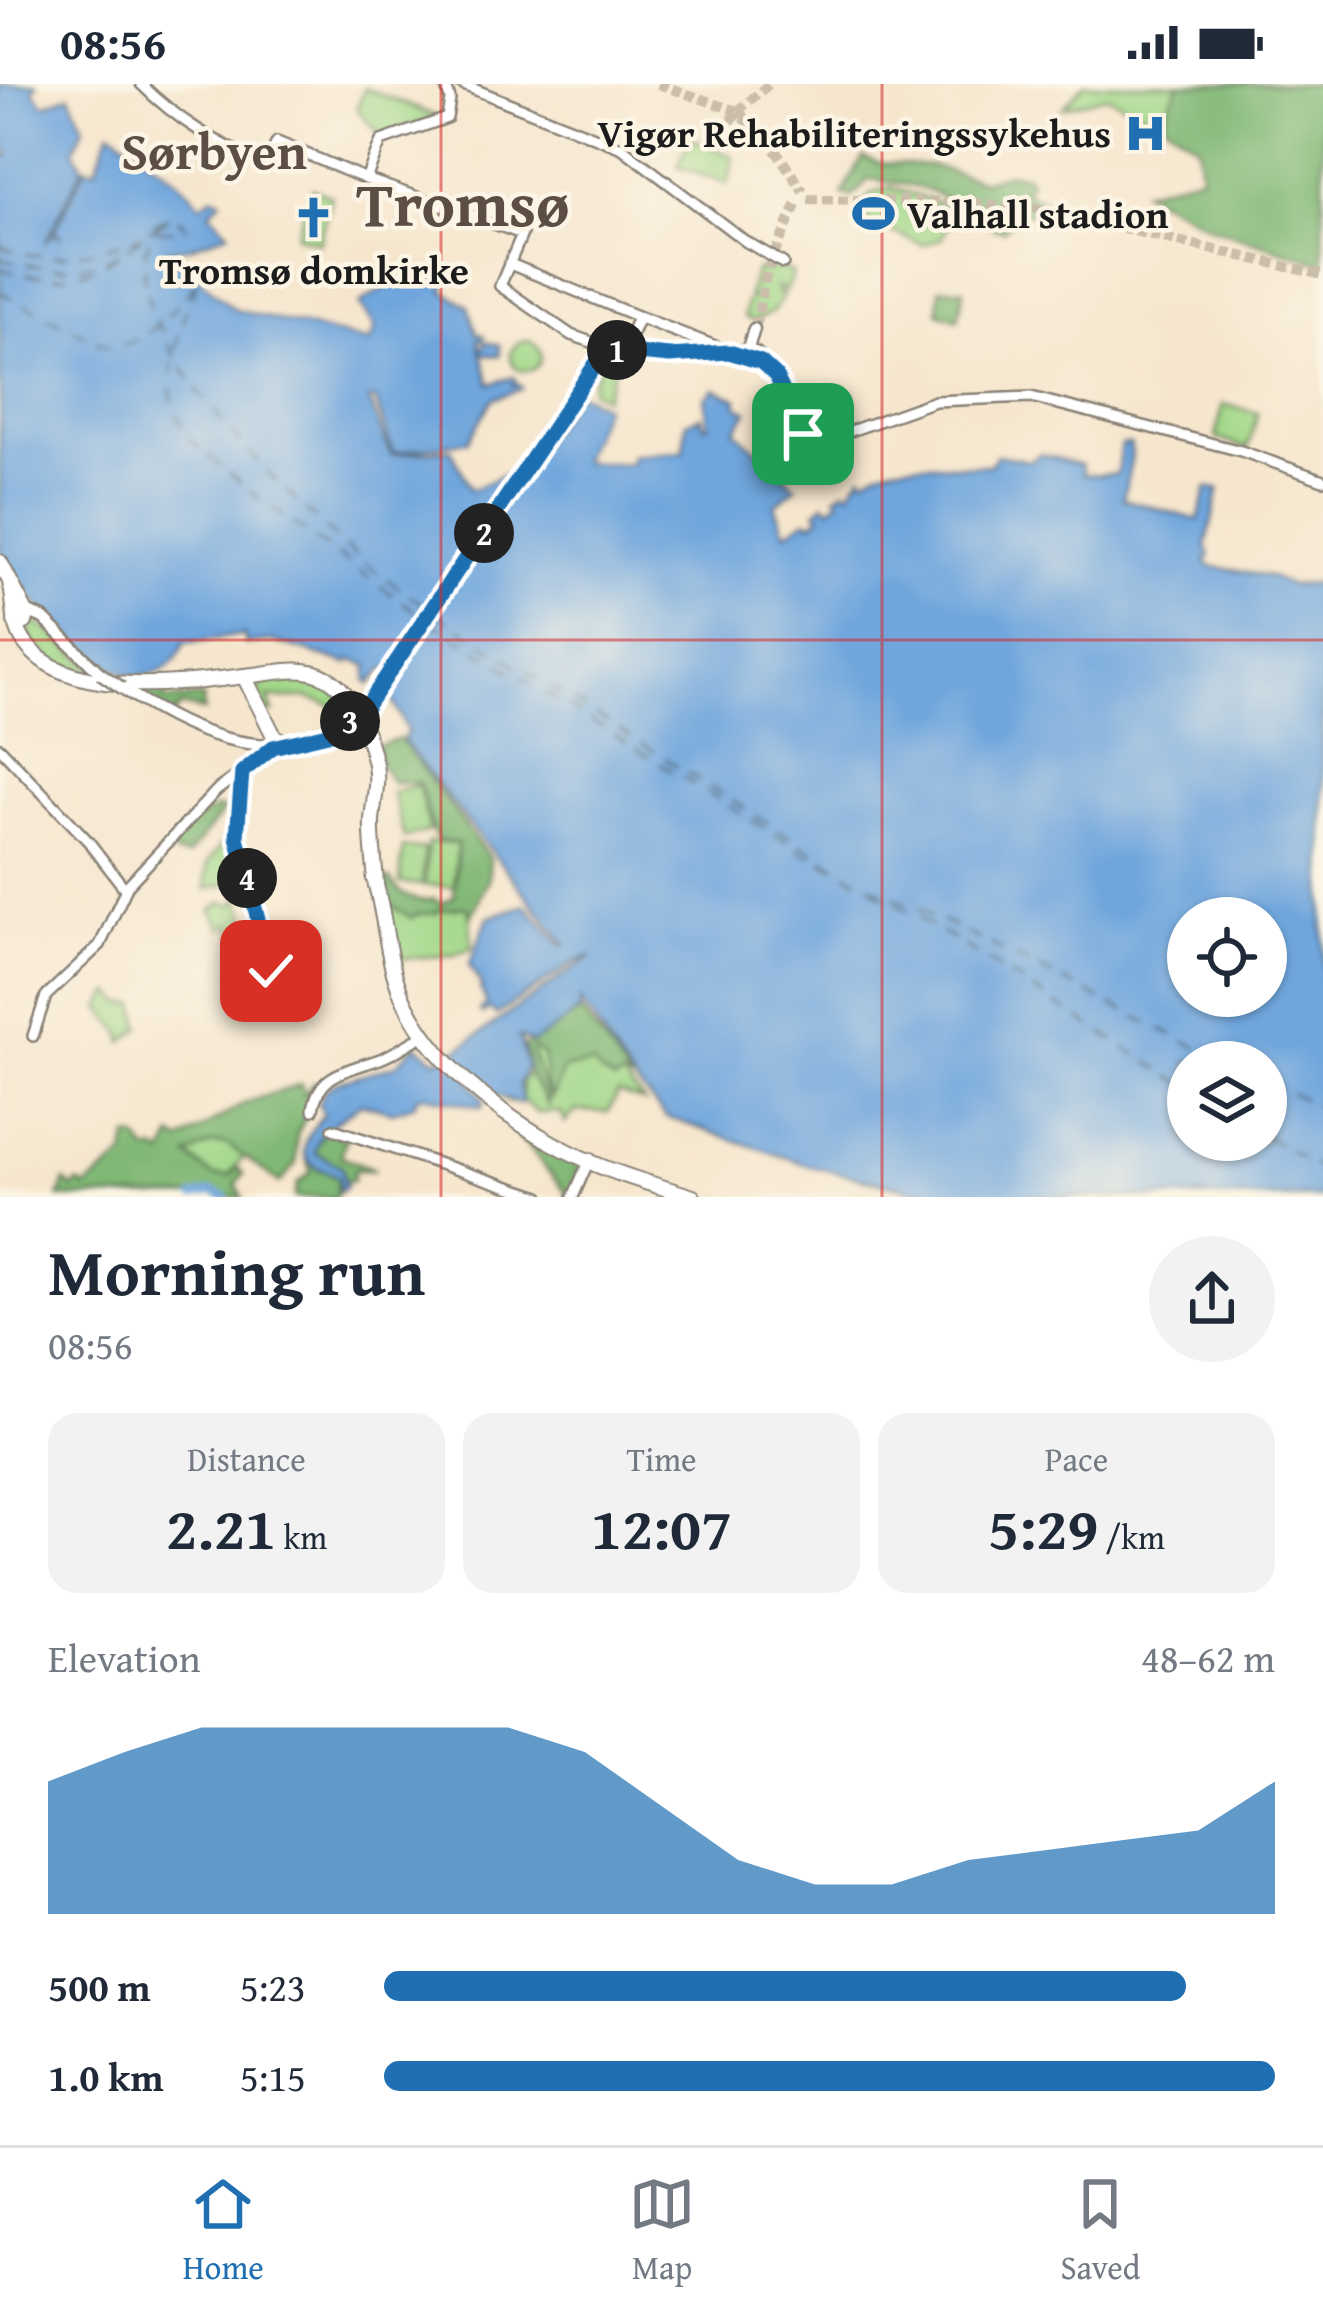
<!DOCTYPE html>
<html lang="en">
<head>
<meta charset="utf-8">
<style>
  body { margin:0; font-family:"Gentium Book Plus",serif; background:#f2f2f3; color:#1f2937; height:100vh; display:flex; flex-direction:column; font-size:45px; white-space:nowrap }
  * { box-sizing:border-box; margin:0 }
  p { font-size:39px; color:#747a83 }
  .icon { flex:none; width:66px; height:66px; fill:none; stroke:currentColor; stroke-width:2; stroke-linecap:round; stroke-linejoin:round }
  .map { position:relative; height:1113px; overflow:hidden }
  .panel { display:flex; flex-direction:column; background:#fff; flex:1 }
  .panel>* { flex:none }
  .tools { position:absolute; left:1167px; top:813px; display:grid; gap:24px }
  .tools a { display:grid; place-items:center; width:120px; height:120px; border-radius:50%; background:#fff; box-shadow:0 3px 9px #0004; font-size:60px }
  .pin { position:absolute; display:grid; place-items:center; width:102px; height:102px; color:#fff; margin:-51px; border-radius:24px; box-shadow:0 6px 18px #0006 }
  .km { position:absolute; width:60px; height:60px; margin:-30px; border-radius:50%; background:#222; color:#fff; font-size:33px; line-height:60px; text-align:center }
  .round { display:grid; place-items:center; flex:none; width:126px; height:126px; border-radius:63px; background:#f2f2f3 }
  .summary { display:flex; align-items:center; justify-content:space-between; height:204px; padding:0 48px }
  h1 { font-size:66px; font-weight:700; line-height:90px }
  .figures { display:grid; grid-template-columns:repeat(3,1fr); gap:18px; height:204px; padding:12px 48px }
  .figures div { display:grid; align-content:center; border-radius:30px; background:#f2f2f3; text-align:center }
  .figures b { font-size:60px; font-weight:700 }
  .figures small { font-size:33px; font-weight:400 }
  .figures p { font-size:33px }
  .chart { height:336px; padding:24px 48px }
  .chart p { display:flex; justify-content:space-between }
  .chart svg { width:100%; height:216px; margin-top:12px; fill:#1f6fb2; opacity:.7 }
  ul { padding:0 48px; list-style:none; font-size:39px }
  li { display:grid; grid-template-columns:192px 144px 1fr; align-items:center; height:90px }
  li i { height:30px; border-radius:15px; background:#1f6fb2 }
  .status { display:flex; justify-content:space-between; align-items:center; height:84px; padding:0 60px; background:#fff; direction:ltr }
  .status svg { height:33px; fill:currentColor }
  .dock { display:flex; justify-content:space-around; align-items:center; height:168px; border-top:3px solid #e0e1e3; background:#fff; font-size:33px; color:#747a83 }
  .dock a { display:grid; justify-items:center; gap:6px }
  .dock .current { color:#1f6fb2 }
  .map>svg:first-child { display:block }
</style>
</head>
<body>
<div class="status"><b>08:56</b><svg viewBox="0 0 49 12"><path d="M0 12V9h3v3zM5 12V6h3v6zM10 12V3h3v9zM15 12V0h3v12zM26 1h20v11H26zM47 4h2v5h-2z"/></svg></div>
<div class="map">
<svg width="1323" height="1113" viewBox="0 0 1323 1113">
  <rect width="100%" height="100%" fill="#fcf5e5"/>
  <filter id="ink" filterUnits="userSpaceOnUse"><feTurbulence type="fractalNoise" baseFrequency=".00833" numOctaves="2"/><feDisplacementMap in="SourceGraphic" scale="24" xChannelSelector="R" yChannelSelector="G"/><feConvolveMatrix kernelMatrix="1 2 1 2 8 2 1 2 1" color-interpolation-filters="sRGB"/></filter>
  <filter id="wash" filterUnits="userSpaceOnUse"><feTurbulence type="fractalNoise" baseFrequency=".004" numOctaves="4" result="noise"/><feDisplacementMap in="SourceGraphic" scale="48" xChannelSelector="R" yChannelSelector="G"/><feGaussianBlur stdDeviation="2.7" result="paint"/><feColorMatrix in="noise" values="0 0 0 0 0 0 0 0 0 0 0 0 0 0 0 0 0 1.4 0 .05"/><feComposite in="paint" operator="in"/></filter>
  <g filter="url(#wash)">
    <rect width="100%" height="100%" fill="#f6e6ce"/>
    <g fill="#a1d788" stroke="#5e7a52" stroke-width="3">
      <polygon points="1084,0 1179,0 1162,37 1106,12 1063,23"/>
      <polygon points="365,4 438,33 382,52 356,25"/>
      <polygon points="690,54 734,73 728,100 678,83"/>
      <polygon points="890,103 944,121 948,141 942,154 923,161 868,138 865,118 873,109"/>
      <polygon points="312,104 331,112 319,159 296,151"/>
      <polygon points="765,185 785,185 793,190 786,206 777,204 778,210 784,210 773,228 753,237 744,233 746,218 752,214 748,211 756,187"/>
      <circle cx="526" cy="272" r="15"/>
      <path d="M620 269 604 313 591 306C594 292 599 271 620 269Z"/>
      <polygon points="1223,320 1258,329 1248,365 1216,354"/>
      <polygon points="37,539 46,544 105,595 52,577 30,555 30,541"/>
      <path d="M294 589C322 595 335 603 350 628L308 614H268L273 628H266C249 595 266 595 294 589Z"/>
      <polygon points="418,701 430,747 404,754 392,708"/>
      <polygon points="231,749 240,797 206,805 207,779"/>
      <polygon points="428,758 457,760 454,803 425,801"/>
      <polygon points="403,764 425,765 422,801 400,799"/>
      <polygon points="238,811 252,847 237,858 230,840 222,845 211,826 223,818 235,821"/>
      <polygon points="391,821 412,834 416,830 436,829 437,826 469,823 472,863 454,871 397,875 384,824"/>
      <polygon points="111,908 124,920 136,920 141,944 123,958 122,950 101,924"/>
      <polygon points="583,913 583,919 578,918 581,926 533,959 520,953 527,982 519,1000 522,1015 522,996 531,989 548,1021 531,965 535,964 543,970 546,1002 553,1012 562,985 594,980 615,997 624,993 644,1018 618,1009 608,1028 575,1027 565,1039 561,1028 537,1029 523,1017 510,1019 459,980"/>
      <polygon points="212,1060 227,1060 244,1072 229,1092 213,1092 187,1071"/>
    </g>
    <g fill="#80b874" stroke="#4e6a48" stroke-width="3">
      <polygon points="1179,0 1323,0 1323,180 1212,143 1143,107 1201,91 1198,61 1162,37"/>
      <path d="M863 73 879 79 933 82 983 97 1008 89 1026 91 1030 98 1023 107 1057 123 1045 132 1019 128 1004 146 991 143 994 128 984 126 974 137C946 133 956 120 937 110 915 100 892 99 869 95L852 113 842 111Z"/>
      <polygon points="940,204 964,205 958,235 938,228"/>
      <polygon points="123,602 164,603 165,616 203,613 204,627 181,622 174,631"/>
      <path d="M400 655 490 775 488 797 470 835 468 823 437 826V829L416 830 412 834 391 821 385 796 390 795C400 812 414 819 434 815L441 819 454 813 458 759 439 757 434 751 419 699 392 698 380 680 377 662Z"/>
      <polygon points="217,724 224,726 188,772 175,770 173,761 196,736"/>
      <path d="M581 927 631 996 623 993 615 997 599 988 593 980 564 984 552 1014 546 1002 543 970 533 964C531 983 550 1007 548 1022L528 988 525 962Z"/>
      <polygon points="315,997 307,1031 297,1050 296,1080 280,1099 227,1060 212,1060 188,1072 213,1092 229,1092 238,1084 244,1090 236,1100 243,1113 227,1113 213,1105 186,1113 59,1113 65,1097 72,1104 79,1098 85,1104 125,1072 128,1053 137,1054 148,1068 156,1066 164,1071 173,1052 181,1058 245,1019 301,1000 304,1011"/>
      <polygon points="513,1036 575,1076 579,1087 569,1112 517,1050"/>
      <polygon points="325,1046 346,1055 341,1072 376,1086 354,1086 353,1097 345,1097 342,1083 315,1069 315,1063"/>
      <polygon points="306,1074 317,1084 339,1093 336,1113 295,1113 298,1099 311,1088"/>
    </g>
    <path fill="#6fa6dd" stroke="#46617c" stroke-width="3" fill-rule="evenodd" d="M0 0H37L34 7 44 21 70 11 84 43 74 66 83 83 45 159 52 149 62 154 54 146 86 83 95 86 110 46 176 95 201 120 214 112 221 116 210 128 229 148 191 163 168 166 235 226 370 258 375 243 359 220 393 198 433 200 437 185 448 188 444 207 469 222 477 250 484 251V256H478L481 267 486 258 500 261V272L482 270 490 300 514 293 516 299 511 302 520 301 522 305 493 315 468 357 393 369 375 315 369 316 391 371 451 365 471 406 510 388 537 357 540 360 577 308 604 322 581 378 630 380 632 371 684 367 686 338 701 332 704 342 708 341 705 314 715 305 738 315 737 321 748 327 735 346 758 367 769 360 771 364 762 371 796 403 775 421 786 449 807 435 812 439 820 432 816 427 825 419 830 424 839 416 836 412 845 405 849 408 862 390 866 394C899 369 948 385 990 381L997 371 1029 377 1040 370 1081 381 1083 391 1117 390 1121 361 1130 360 1132 371 1123 415 1198 436 1207 404 1219 405 1206 463 1210 472 1206 477 1210 482 1271 493 1291 502 1323 498V1113H944L814 1083 666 1033 630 992 579 915 581 926 533 959 519 953 527 982 519 1000 522 1017 520 1020 498 1012 457 979 484 1016 482 1023 423 1011 417 1013 414 1021 392 1028 361 1019C342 1036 319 1041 315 1069L342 1083 346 1103 340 1107 339 1093C333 1089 327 1088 321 1085 290 1072 310 1046 324 1030L318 1020 325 1006 336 998 396 981 416 960 436 976 448 972 593 871 575 878 496 931 490 925 482 930 480 927 487 919 480 904 482 902 469 882 488 833 526 821 562 862 565 860 403 657 407 647 384 598 390 589 385 584 370 600 367 597 368 581 351 576 348 580 274 557 246 560 244 551 184 559C177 581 159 593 136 592 101 591 4 497 0 463 0 422 0 376 0 334 0 245 0 156 0 67L5 74 9 71 0 58ZM1188 834H1266V912H1188ZM1188 978H1266V1056H1188Z"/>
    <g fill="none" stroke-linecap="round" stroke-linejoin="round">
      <polyline stroke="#6fa6dd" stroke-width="8" points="194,1113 212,1108 225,1113"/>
      <g stroke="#415a73" stroke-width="3" stroke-dasharray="15 12" stroke-linecap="butt">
        <polyline points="155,139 172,132 184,137"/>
        <path d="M189 145 178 135C160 135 152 146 147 163 118 250 286 411 347 464 372 486 401 505 428 524"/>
        <polyline points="158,147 182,146"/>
        <path d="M0 162C51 183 93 167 143 152"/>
        <path d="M0 174C44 187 92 190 130 161"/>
        <path d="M0 185C73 204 105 186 158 139"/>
        <path d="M0 208 107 262C149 262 174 224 199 195L180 242 170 297 173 322 189 355 262 417 422 532"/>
        <polyline points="436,530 839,784"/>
        <polyline points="430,537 805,769 1227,978"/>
        <polyline points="873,805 1188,1003"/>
        <polyline points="1266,997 1323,1025"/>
        <polyline points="1266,1052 1323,1087"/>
      </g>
    </g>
  </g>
  <g filter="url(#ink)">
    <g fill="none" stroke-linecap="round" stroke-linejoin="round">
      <g stroke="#cabeaa" stroke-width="10" stroke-dasharray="10 5" stroke-linecap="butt">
        <polyline points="658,0 737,27"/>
        <polyline points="738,27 769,0"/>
        <polygon points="738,27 743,32 739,37 733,33"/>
        <polyline points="743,33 779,71 803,107"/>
        <polyline points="808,115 961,118 1035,124 1323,191"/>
        <polyline points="755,243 767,187 798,117"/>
      </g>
      <defs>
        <g id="secondary">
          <path d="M141 0C178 37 218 60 266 81L277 58 366 95 522 150 500 202 571 251 606 263"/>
          <polyline points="461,0 622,64 745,157 783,179"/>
          <polyline points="366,95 381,57 447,34 450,15 445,0"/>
          <polyline points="510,180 639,233"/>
          <polyline points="624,265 670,272 726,269"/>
          <path d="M756 268C783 292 785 347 814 360L935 317 1031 313 1241 367 1323 396"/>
          <polyline points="0,664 89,758 125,805"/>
          <polyline points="242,687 237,752 271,895"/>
          <polyline points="33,952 46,912 100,861 128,801 217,706 265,671 273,660"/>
          <path d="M313 1026C318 988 350 986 380 975 396 969 410 958 425 951"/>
          <polyline points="333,1045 540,1113"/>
          <polyline points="573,1113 590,1074"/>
        </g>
        <g id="primary">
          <polygon points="750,266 757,270 752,277 746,273"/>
          <polyline points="737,267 747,267 754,245"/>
          <polyline points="599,278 606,263 624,265 639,233 747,275"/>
          <polyline points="26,527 43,534 100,589"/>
          <path d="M122 604C178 641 240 672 308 657"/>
        </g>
        <g id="highway">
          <polyline points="0,478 27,530 25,538 15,537"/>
          <path d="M10 498C16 520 11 539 25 559 69 619 192 598 254 591 278 588 305 581 327 594 351 607 367 646 373 672 380 694 374 713 372 736 371 757 375 779 376 800"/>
          <polyline points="244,592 274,652 285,659"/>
          <path d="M374 794C386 833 386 875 402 912 435 988 522 1048 595 1080 627 1094 660 1102 693 1113"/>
        </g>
      </defs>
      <use href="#secondary" stroke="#898175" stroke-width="14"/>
      <use href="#primary" stroke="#898175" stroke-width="15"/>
      <use href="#highway" stroke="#898175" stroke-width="18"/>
      <use href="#secondary" stroke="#fff" stroke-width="9"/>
      <use href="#primary" stroke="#fff" stroke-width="10"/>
      <use href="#highway" stroke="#fff" stroke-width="14"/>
      <defs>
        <g id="primary-bridge">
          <polyline points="100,589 122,604"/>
          <polyline points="308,657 338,645 370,619 599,278"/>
        </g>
      </defs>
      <use href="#primary-bridge" stroke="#898175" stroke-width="15" stroke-linecap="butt"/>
      <use href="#primary-bridge" stroke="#fff" stroke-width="10"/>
    </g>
  </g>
  <g fill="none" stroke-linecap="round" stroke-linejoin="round" filter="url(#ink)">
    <defs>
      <polyline id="route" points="271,887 237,753 242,688 273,663 328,650 366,623 605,266 670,272 729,268 761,278 776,292 803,350"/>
    </defs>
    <use href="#route" stroke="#fff" stroke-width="24"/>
    <use href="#route" stroke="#1f6fb2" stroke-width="15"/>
  </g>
  <path fill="none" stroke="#d62828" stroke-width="3" stroke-opacity="0.55" d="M441 0V1113M882 0V1113M0 556H1323"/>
  <defs>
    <symbol id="hospital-bare" viewBox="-9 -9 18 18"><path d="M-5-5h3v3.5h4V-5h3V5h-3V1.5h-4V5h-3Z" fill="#1f6fb2" stroke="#fcf5e5" stroke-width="2.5" paint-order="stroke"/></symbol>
    <symbol id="stadium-bare" viewBox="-9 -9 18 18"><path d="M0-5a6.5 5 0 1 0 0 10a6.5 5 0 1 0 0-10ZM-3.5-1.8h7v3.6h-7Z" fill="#1f6fb2" stroke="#fcf5e5" stroke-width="2.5" paint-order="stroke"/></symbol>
    <symbol id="church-bare" viewBox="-9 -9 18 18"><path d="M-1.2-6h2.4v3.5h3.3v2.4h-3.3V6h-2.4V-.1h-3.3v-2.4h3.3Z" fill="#1f6fb2" stroke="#fcf5e5" stroke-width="2.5" paint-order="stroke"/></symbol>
  </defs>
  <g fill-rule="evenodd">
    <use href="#hospital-bare" x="1116" y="20" width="59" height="59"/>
    <use href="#stadium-bare" x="844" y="100" width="59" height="59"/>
    <use href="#church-bare" x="284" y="104" width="59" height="59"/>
  </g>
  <g text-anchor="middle" stroke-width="9" stroke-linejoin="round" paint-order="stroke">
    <g font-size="39" font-weight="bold" fill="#1c1c1c" stroke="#fcf5e5" text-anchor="end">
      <text x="1111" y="63">Vigør Rehabiliteringssykehus</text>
      <text x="907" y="144" text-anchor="start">Valhall stadion</text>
      <text x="314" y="200" text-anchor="middle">Tromsø domkirke</text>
    </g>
    <g font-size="51" font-weight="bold" fill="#5c4d45" stroke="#fcf5e5">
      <text x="214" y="85">Sørbyen</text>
    </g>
    <g font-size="63" font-weight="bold" fill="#5c4d45" stroke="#fcf5e5">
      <text x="463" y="142">Tromsø</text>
    </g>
  </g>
</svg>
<div class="tools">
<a><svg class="icon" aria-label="locate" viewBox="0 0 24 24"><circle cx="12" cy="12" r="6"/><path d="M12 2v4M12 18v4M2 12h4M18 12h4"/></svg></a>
<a><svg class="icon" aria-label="layers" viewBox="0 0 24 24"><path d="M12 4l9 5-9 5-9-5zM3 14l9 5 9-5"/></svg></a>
</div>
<div class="pin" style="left:803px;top:350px;background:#1e9e55"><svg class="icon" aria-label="arrive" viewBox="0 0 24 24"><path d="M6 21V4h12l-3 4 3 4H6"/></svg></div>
<div class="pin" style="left:271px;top:887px;background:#d93025"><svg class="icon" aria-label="check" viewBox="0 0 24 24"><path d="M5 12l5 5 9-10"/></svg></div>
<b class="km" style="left:617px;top:266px">1</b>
<b class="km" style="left:484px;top:449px">2</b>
<b class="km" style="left:350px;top:637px">3</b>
<b class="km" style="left:247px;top:794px">4</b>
</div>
<section class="panel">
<div class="summary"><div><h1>Morning run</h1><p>08:56</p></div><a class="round"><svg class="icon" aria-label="share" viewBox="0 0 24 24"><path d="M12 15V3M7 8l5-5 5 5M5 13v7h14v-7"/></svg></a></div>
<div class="figures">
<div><p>Distance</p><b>2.21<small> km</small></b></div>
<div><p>Time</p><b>12:07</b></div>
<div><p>Pace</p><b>5:29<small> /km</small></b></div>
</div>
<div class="chart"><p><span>Elevation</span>48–62 m</p>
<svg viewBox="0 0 160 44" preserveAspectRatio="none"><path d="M0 44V17L10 11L20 6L30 6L40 6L50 6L60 6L70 11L80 22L90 33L100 38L110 38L120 33L130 31L140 29L150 27L160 17V44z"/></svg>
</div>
<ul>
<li><b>500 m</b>5:23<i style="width:90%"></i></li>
<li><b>1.0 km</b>5:15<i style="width:100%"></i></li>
</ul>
</section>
<nav class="dock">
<a class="current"><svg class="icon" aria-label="home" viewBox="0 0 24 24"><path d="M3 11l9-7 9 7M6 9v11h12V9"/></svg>Home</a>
<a><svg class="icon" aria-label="map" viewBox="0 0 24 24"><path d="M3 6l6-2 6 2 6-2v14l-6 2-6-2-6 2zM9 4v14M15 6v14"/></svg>Map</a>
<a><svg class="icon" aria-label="saved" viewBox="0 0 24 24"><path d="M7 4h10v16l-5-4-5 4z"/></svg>Saved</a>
</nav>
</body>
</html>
